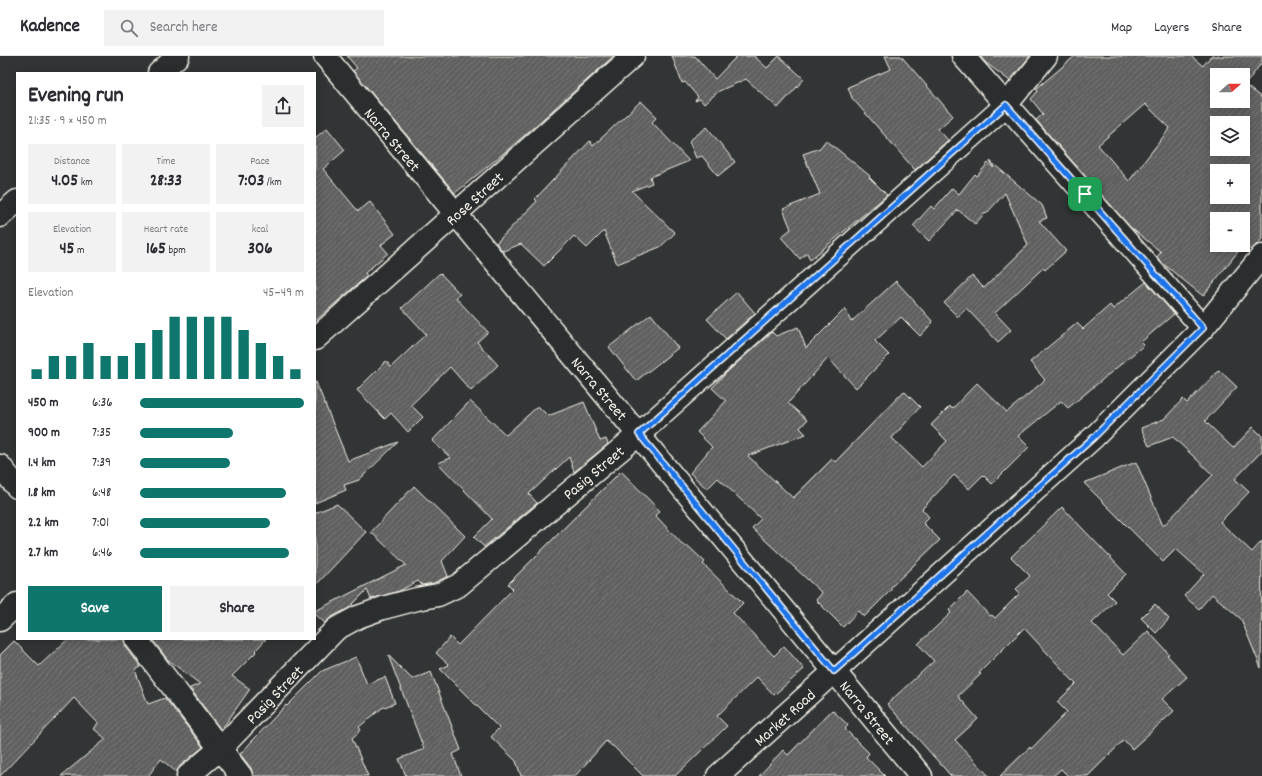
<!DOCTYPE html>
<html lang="en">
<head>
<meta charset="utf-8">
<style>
  body { margin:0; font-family:Dekko,sans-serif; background:#f2f2f3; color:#2b2b33; height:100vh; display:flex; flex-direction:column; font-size:15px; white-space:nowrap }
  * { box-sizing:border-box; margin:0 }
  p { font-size:13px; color:#7c7c81 }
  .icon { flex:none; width:22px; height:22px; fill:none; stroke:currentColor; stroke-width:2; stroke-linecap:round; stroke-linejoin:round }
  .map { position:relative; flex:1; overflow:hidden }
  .side { position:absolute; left:16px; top:16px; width:300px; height:568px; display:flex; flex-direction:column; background:#fff; border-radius:0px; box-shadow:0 2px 10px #0003 }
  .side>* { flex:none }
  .needle { width:26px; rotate:69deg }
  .controls { position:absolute; left:1210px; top:12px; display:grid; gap:8px }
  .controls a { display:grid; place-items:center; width:40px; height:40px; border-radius:0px; background:#fff; box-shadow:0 2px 10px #0003; font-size:20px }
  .pin { position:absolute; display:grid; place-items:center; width:34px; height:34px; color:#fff; margin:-17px; border-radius:8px; box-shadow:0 2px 6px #0006 }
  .round { display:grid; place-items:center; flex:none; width:42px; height:42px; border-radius:0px; background:#f2f2f3 }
  .head { display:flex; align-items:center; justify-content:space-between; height:68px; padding:0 12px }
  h1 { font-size:22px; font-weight:700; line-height:30px }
  .metrics { display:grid; grid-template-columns:repeat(3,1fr); gap:6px; height:68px; padding:4px 12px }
  .metrics div { display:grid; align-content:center; border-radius:0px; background:#f2f2f3; text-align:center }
  .metrics b { font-size:17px; font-weight:700 }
  .metrics small { font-size:11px; font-weight:400 }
  .metrics p { font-size:11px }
  .chart { height:112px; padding:8px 12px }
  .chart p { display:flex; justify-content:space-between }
  .chart svg { width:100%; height:72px; margin-top:4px; stroke:#0f766e; stroke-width:6 }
  .action { display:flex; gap:8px; margin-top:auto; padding:8px 12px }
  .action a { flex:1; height:46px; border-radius:0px; background:#0f766e; color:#fff; font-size:16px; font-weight:700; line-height:46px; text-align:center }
  .action a+a { background:#f2f2f3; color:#2b2b33 }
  ul { padding:0 12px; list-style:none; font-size:13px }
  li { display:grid; grid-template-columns:64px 48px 1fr; align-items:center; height:30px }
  li i { height:10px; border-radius:5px; background:#0f766e }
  header { display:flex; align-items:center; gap:24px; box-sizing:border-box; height:56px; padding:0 20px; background:#fff; border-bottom:1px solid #e1e1e2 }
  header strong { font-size:19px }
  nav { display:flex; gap:22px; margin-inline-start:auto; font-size:14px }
  .search { width:280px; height:36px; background:#f2f2f3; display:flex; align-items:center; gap:10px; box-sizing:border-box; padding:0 14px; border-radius:0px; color:#7c7c81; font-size:15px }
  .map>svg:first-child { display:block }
</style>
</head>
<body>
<header>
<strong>Kadence</strong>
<div class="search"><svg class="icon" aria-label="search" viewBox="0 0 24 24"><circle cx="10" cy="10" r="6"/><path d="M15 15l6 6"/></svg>Search here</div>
<nav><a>Map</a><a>Layers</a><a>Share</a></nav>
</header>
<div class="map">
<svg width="1262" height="720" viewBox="0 0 1262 720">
  <defs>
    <pattern id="building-hatch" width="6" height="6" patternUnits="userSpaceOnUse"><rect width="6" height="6" fill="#5f605f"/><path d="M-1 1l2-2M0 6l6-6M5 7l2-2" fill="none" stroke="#777776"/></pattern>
  </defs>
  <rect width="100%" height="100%" fill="#323535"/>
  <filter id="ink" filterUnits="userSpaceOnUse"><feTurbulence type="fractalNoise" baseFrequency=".025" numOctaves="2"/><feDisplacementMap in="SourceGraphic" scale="8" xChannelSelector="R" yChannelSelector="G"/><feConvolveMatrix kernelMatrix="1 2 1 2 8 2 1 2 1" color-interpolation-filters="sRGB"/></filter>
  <g filter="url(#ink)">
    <g fill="url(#building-hatch)" stroke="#f4f1e8" fill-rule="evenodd">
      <polygon points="347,0 614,0 510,92 455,137 353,15 357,12"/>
      <polygon points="672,0 695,0 715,23 737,0 754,0 767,12 779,0 804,23 778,52 746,23 719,35 704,48 700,43 695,45 698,41 685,26 682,27"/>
      <polygon points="885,0 901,0 953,60 938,73 948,84 915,114 852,42 848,31 891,13"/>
      <polygon points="980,0 1030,0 1010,25 985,6"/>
      <path d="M1075 0H1191L1203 10 1211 0H1262V6L1245 29 1262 42V183L1251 194 1244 188 1203 240 1161 206 1157 201 1161 196 1130 171 1036 64 1043 58 1031 43 1038 35 1036 33ZM1217 19H1243V45H1217ZM1145 48 1170 72 1129 125 1098 89ZM1217 67H1243V93H1217ZM1217 115H1243V141H1217ZM1217 163H1243V189H1217Z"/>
      <polygon points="641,45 657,61 652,66 689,105 650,121 652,127 632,135 675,177 660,191 617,208 604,175 587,192 574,180 544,210 521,188 503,195 496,187 537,145 535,143 590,85 593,90"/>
      <polygon points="707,71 735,106 718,120 702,100 696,102 689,85"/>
      <polygon points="327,72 345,94 323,113 358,155 370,146 395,178 381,189 388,197 365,217 367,220 315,265 315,82"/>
      <polygon points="826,84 870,120 869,121 887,139 810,204 807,197 800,203 781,181 791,173 783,153 820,138 803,98 820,92"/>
      <polygon points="990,105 1042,149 1047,162 1039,165 1066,195 1045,214 1043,212 995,257 1011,274 998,286 966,252 958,261 944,247 972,220 984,232 1028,189 1005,137 986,158 985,157 975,168 958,154 929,185 913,170 931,150 934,153 952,132 959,138 975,118 977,120 988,107 994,112"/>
      <polygon points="440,217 460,238 456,242 488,276 477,286 498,309 471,335 450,311 411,349 423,361 408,376 391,357 385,363 357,334 386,305 391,311 426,278 402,252"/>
      <polygon points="896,225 933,266 920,280 901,261 875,285 889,299 856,332 828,302 788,347 807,364 800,372 806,378 748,400 793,442 832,403 835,406 904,335 920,351 892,382 922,411 947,385 931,369 950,350 952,353 977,327 1007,356 1045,324 1030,306 1077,267 1083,273 1110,249 1113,253 1146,226 1174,258 1141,286 1144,289 1068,352 1061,345 1018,380 1029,391 992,428 983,419 969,433 954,419 922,453 929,461 923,467 940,484 890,532 892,533 864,561 858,555 843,571 816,544 822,537 752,472 761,463 718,422 707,433 690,417 712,391 697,376 726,345 712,332 726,317 772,276 776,280 798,271 806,292 845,253 851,266"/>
      <polygon points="737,236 755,257 726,283 707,263"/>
      <polygon points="651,258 678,292 636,325 609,291"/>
      <polygon points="1219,314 1237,331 1205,365 1233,392 1253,371 1262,380 1262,395 1235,423 1249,436 1220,466 1252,496 1262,485 1261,612 1241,563 1212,538 1199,553 1184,540 1204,518 1176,493 1163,506 1084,427 1136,406 1163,470 1213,419 1173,381 1149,390 1141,372 1164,363 1183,343 1187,347"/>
      <polygon points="315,326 316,326 348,405 398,386 359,424 344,429 346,434 315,447"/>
      <polygon points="470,345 506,379 538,350 548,360 584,346 600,385 606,383 608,388 574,416 569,401 529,438 537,447 484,491 474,481 492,463 438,407 451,402 432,385"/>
      <polygon points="621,415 660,455 655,459 685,491 687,489 705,506 703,508 743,547 733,557 774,600 784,590 804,613 774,639 757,621 717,660 727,670 675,720 643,720 613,690 612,690 606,685 575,720 521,720 516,705 491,681 499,672 440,613 449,609 436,597 450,581 458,589 513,533 508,528"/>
      <polygon points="414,430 465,480 442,505 448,520 434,527 422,529 418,525 399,535 371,543 367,534 349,552 330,562 325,567 315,558 315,555 406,509 371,476"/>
      <polygon points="337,448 366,476 315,530 315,457"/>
      <polygon points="1062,451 1126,518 1107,537 1115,545 1092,567 1123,599 1148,575 1169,598 1167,599 1187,621 1162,643 1174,655 1132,693 1124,684 1088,720 1068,720 1061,713 1053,720 1000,720 1030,691 1031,693 1067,656 1057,646 1076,628 1024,572 979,617 981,618 958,640 978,663 955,684 989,720 951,720 887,648 934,605 918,588 951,557 949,554 967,536 990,560 992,559 995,562 1020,537 1016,533 1030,520 1011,501"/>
      <polygon points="1155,548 1169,563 1156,577 1141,562"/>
      <polygon points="68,583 124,583 126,591 141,611 135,614 148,648 165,642 203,691 180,710 176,716 161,703 148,720 61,720 106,683 94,673 98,667 74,642 0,720 0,599 14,585 39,610"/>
      <polygon points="152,583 266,583 255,595 256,596 232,620 250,633 221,674 190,632 200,628 167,603"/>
      <polygon points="388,599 412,623 431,616 461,694 453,698 461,720 406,720 399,703 424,693"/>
      <polygon points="356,601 367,628 385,621 395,647 382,652 359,671 361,674 352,682 368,720 253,720 251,712 240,698 286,649 287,650 322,615"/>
      <polygon points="832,654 848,669 845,673 869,697 866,701 885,720 759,720 783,694 788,699"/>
    </g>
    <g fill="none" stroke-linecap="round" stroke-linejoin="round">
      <defs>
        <g id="minor">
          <polyline points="325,0 921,720"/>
          <polyline points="963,0 1203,272"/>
          <polyline points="315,283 633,0"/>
          <polyline points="0,410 17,431"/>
          <polyline points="0,564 17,548"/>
          <polyline points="136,583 241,720"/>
          <polyline points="188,720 221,692 336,573 358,561 383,552 417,543 438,539 459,529 639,378 1006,49 1046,0"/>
          <polyline points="718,720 1094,381 1203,272 1262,200"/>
        </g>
        <g id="secondary">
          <polyline points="159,17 178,0"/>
          <polyline points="0,160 17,145"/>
        </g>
      </defs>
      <use href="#minor" stroke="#f4f1e8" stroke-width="25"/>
      <use href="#secondary" stroke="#f4f1e8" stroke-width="25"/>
      <use href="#minor" stroke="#2a2d2e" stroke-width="22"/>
      <use href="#secondary" stroke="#2a2d2e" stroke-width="22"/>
    </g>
  </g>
  <g fill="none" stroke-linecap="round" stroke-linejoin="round" filter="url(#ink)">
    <defs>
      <polygon id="route" points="1006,49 1203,272 1094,381 834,615 639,378"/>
    </defs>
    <use href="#route" stroke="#fff" stroke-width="8"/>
    <use href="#route" stroke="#1a73e8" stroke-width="5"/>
  </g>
  <g text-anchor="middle" stroke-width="3" stroke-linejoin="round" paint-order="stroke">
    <g font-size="16" fill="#f4f1e8" stroke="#2a2d2e">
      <text transform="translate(393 83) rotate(50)" y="6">Narra Street</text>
      <text transform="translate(474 142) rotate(-42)" y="6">Rose Street</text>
      <text transform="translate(600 332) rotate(50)" y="6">Narra Street</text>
      <text transform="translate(593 416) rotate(-40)" y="6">Pasig Street</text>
      <text transform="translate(274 638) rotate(-46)" y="6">Pasig Street</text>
      <text transform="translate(868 656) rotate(51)" y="6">Narra Street</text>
      <text transform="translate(784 661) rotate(-42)" y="6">Market Road</text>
    </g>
  </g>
</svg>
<div class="controls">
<a><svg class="needle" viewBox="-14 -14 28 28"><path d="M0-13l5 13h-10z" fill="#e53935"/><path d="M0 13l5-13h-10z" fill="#7c7c81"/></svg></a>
<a><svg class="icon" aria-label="layers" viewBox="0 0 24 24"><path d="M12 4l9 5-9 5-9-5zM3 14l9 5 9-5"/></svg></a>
<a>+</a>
<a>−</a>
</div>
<div class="pin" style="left:1085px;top:138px;background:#1e9e55"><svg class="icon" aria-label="arrive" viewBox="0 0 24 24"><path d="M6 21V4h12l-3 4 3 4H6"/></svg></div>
<section class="side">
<div class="head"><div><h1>Evening run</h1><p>21:35 · 9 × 450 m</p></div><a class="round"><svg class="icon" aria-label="share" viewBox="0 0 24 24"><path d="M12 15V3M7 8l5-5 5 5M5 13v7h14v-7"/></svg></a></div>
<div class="metrics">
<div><p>Distance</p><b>4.05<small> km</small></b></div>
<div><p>Time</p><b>28:33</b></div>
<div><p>Pace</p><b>7:03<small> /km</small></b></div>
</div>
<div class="metrics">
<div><p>Elevation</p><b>45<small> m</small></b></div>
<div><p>Heart rate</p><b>165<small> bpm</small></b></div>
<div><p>kcal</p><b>306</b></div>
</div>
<div class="chart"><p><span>Elevation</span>45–49 m</p>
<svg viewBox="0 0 160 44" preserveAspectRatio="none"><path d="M5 44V38M15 44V30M25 44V30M35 44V22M45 44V30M55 44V30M65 44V22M75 44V14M85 44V6M95 44V6M105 44V6M115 44V6M125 44V14M135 44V22M145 44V30M155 44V38"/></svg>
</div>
<ul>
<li><b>450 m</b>6:36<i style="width:100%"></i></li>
<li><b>900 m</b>7:35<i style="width:57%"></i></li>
<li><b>1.4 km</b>7:39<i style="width:55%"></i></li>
<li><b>1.8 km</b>6:48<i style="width:89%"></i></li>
<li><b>2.2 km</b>7:01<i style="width:79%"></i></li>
<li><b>2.7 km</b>6:46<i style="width:91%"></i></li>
</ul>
<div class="action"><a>Save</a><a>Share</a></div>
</section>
</div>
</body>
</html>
